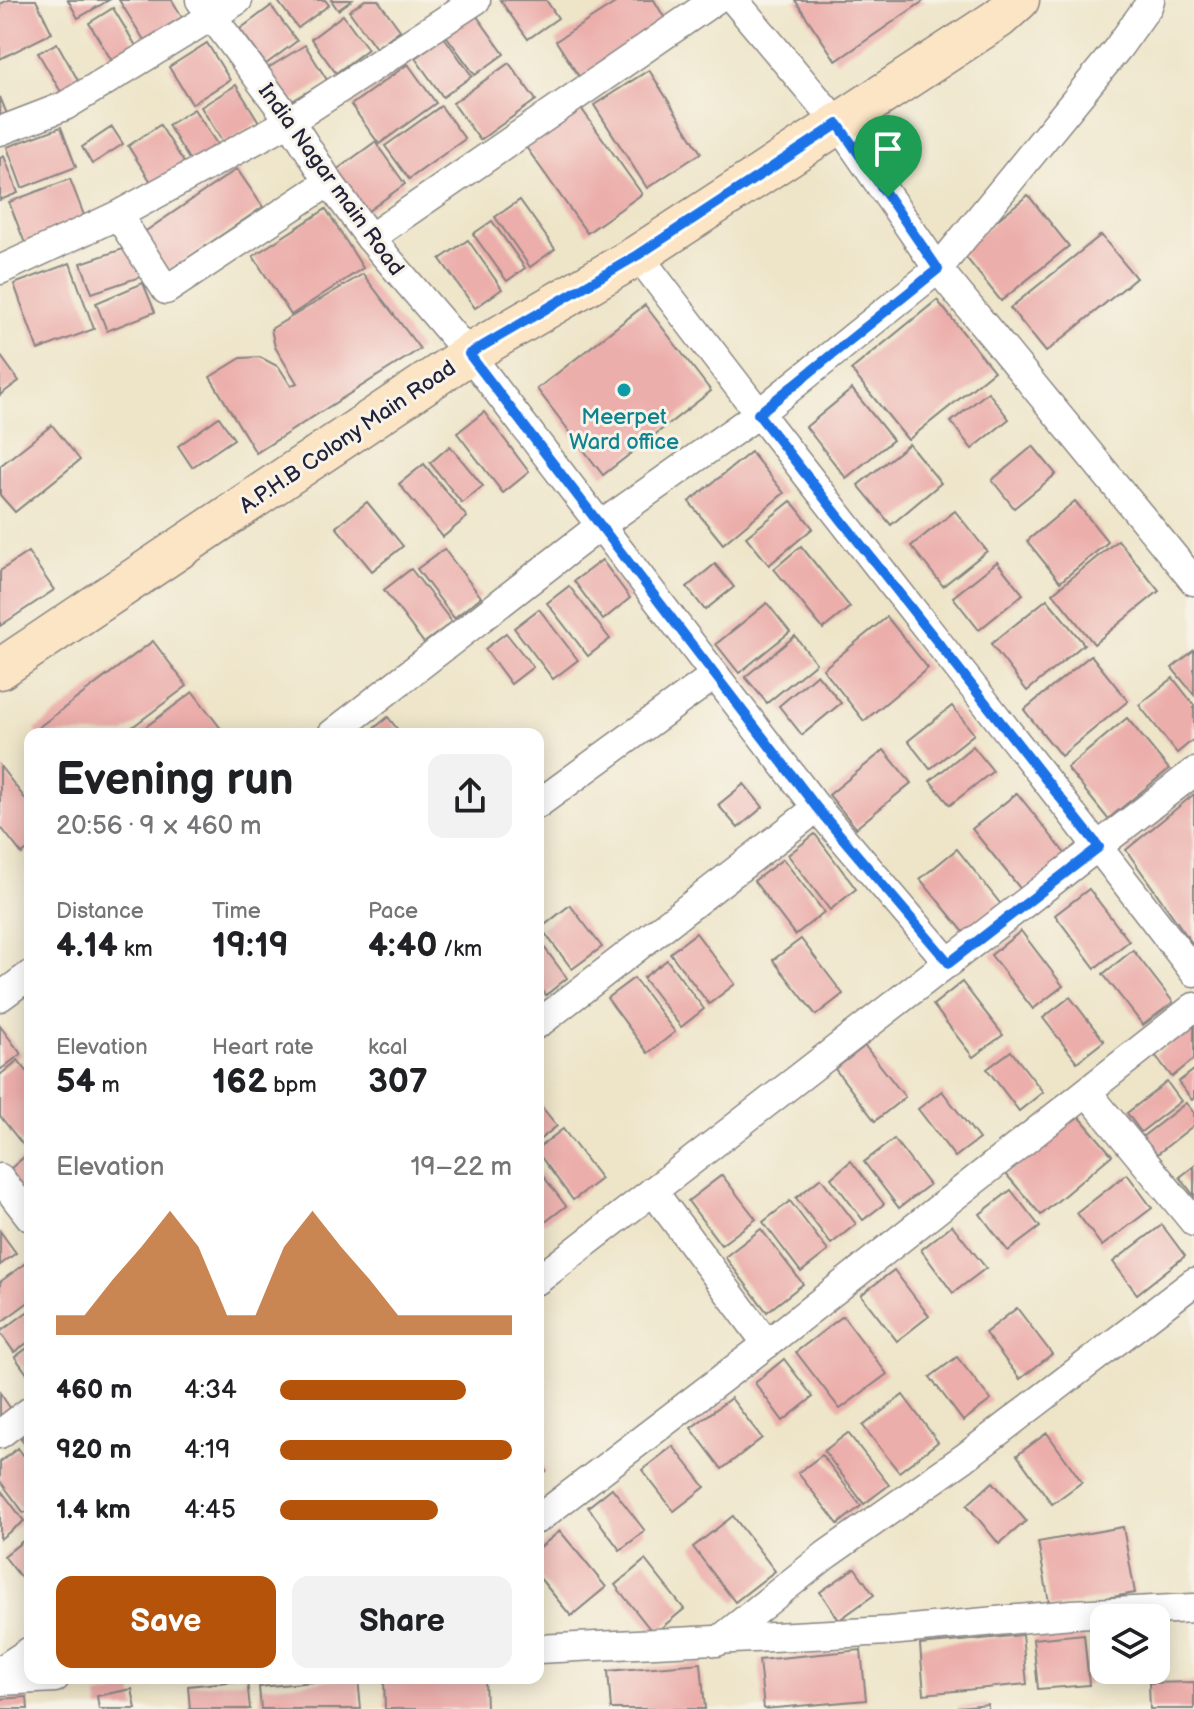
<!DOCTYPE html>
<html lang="en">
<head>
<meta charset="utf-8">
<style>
  body { margin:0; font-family:"Balsamiq Sans",sans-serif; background:#f2f2f2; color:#202124; height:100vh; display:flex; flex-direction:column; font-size:30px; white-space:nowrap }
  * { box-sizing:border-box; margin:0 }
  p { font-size:26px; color:#757577 }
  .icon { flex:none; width:44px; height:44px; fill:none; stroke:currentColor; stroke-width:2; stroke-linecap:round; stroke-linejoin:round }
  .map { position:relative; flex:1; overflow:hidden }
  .side { position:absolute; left:24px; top:728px; width:520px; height:956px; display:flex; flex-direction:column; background:#fff; border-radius:16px; box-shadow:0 4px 20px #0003 }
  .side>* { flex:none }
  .buttons { position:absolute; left:1090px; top:1604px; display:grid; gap:16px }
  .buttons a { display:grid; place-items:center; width:80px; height:80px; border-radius:16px; background:#fff; box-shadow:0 4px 20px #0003; font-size:40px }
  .pin { position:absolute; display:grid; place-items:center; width:68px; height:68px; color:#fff; margin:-82px -34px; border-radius:50% 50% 50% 0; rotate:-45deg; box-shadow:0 0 8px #0007 }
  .pin .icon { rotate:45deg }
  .round { display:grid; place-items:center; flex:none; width:84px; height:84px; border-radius:16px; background:#f2f2f2 }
  .head { display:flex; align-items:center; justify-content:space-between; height:136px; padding:0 32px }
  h1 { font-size:44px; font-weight:600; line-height:60px }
  .metrics { display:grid; grid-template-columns:repeat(3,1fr); gap:12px; height:136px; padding:8px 32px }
  .metrics div { display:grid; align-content:center }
  .metrics b { font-size:34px; font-weight:600 }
  .metrics small { font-size:22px; font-weight:400 }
  .metrics p { font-size:22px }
  .chart { height:224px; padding:16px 32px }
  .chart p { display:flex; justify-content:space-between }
  .chart svg { width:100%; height:144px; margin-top:8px; fill:#b45309; opacity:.7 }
  .button { display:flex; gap:16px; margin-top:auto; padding:16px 32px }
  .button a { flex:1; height:92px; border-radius:16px; background:#b45309; color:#fff; font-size:32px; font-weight:600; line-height:92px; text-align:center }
  .button a+a { background:#f2f2f2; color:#202124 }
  ul { padding:0 32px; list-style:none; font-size:26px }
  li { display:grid; grid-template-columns:128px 96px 1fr; align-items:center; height:60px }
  li i { height:20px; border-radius:10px; background:#b45309 }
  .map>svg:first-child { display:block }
</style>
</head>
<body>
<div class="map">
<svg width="1194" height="1709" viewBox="0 0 1194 1709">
  <rect width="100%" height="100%" fill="#f7f3e8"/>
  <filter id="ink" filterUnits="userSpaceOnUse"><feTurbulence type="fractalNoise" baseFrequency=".0125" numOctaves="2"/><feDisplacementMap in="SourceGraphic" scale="16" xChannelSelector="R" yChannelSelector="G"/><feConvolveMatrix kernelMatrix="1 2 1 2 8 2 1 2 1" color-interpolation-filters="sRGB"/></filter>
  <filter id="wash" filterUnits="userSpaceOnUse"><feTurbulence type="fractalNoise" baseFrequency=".006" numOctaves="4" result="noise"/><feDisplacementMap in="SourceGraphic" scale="32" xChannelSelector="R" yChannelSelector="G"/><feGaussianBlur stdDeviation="1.8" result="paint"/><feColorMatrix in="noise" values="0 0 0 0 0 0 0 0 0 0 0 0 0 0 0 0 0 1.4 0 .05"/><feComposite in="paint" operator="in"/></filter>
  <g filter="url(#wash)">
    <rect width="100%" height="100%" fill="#eee5c9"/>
    <g id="blocks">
      <g fill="#ecaeab">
        <polygon points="8,0 36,0 52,33 0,59 0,4"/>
        <polygon points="68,0 109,0 78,18"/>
        <polygon points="119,0 172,0 182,17 144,40"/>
        <polygon points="277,0 325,0 329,5 298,28"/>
        <polygon points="331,0 352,0 338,10"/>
        <polygon points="365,0 378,0 400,30 376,48 349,11"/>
        <polygon points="500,0 546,0 558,18 528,39"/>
        <polygon points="620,0 654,0 667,22 580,78 556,41"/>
        <polygon points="795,0 925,0 836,61"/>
        <polygon points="271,6 297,41 266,64 240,29"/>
        <polygon points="113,8 136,46 112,61 89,23"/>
        <polygon points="474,12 504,54 475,75 445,34"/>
        <polygon points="343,15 368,49 336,73 311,39"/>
        <polygon points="444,37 472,76 443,97 415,58"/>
        <polygon points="57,43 79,82 61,92 38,53"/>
        <polygon points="207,43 230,80 192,104 169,67"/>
        <polygon points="305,45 327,80 289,103 268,68"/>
        <polygon points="509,63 536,100 480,140 453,103"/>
        <polygon points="408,64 436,103 379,144 351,105"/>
        <polygon points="649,70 701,153 647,188 594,105"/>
        <polygon points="236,85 259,122 224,144 201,107"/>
        <polygon points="0,97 7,114 0,117"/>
        <polygon points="441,106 465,139 409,179 385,146"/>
        <polygon points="581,108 642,194 587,233 526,147"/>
        <polygon points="194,109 219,147 192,164 168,125"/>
        <polygon points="160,125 185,164 153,185 128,146"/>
        <polygon points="61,127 76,167 22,188 7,147"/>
        <polygon points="112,127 123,144 92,164 82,147"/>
        <polygon points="375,142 405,184 364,214 335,171"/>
        <polygon points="4,156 18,193 0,200 0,158"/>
        <polygon points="237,169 263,207 166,273 140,235"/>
        <polygon points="70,179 87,223 26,246 9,202"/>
        <polygon points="1028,195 1069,246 1001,301 960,250"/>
        <polygon points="520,200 555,249 530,267 495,217"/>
        <polygon points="326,209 363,268 291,315 253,256"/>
        <polygon points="492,221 525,268 507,281 473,234"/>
        <polygon points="1101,235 1136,278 1046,352 1010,308"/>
        <polygon points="468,240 502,289 475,308 440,259"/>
        <polygon points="129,247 140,277 92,293 81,263"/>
        <polygon points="70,263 94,329 38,350 14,284"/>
        <polygon points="363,274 420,349 256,453 210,377 241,358 260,357 279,367 291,386 297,383 275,347 271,329"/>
        <polygon points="143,283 155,312 107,331 96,303"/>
        <polygon points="937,300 994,371 908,440 851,370"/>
        <polygon points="645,305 711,391 603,475 537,389"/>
        <polygon points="0,355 19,381 0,395"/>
        <polygon points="852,389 893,440 846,478 806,427"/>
        <polygon points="988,392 1009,419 972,449 951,422"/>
        <polygon points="484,412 529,472 503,493 457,433"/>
        <polygon points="219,417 234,439 192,467 178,446"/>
        <polygon points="52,425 80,460 15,512 0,495 0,466"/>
        <polygon points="909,444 941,483 891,525 858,485"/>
        <polygon points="450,446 483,486 462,503 430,463"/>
        <polygon points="1033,446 1056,474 1014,508 992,480"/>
        <polygon points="751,452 784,493 723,544 689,502"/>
        <polygon points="424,464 467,517 443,537 399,484"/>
        <polygon points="791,501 813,528 769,565 746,537"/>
        <polygon points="1075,501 1108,542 1060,582 1027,541"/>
        <polygon points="367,502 403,546 372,571 336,527"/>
        <polygon points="955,511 987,551 943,586 911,546"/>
        <polygon points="1118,540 1159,591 1094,644 1053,593"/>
        <polygon points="801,546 850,607 823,629 774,569"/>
        <polygon points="444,549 481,597 454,618 417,569"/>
        <polygon points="28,552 54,590 0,626 0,571"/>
        <polygon points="602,560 630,598 603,620 574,581"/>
        <polygon points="997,562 1023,594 979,630 953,597"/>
        <polygon points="715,564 734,587 705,610 687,587"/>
        <polygon points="411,569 452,622 424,643 384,590"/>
        <polygon points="569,586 610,639 588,656 547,603"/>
        <polygon points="1047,599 1084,644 1027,691 991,644"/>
        <polygon points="767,603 790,632 739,673 716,644"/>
        <polygon points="539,609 578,660 553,679 514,628"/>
        <polygon points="887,617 928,668 864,721 823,669"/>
        <polygon points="506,633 533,667 511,684 485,649"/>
        <polygon points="795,636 816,663 767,703 745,677"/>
        <polygon points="153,641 187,686 123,734 38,734 35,730"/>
        <polygon points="1194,650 1194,695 1172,668"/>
        <polygon points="1091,655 1128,701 1061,756 1024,710"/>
        <polygon points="817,674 841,703 802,735 779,706"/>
        <polygon points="1173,678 1194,705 1194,739 1177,753 1139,705"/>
        <polygon points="193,692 225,734 136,734"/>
        <polygon points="952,706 974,734 930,769 908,741"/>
        <polygon points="388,717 401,734 367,734"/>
        <polygon points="1127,718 1169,769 1108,819 1067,768"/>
        <polygon points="973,746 993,771 950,805 930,781"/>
        <polygon points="884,750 911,783 856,828 829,795"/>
        <polygon points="0,766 30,805 30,848 22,854 0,826"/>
        <polygon points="744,784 763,807 738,828 718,805"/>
        <polygon points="1017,793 1067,856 1023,892 972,829"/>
        <polygon points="1194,794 1194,946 1126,850"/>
        <polygon points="815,834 856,889 830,910 788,855"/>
        <polygon points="957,849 1003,907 967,936 920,879"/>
        <polygon points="783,859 824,912 795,935 754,881"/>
        <polygon points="1089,889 1129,941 1095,968 1055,915"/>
        <polygon points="570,905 602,947 572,969 541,928"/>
        <polygon points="1021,931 1063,986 1033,1009 991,955"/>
        <polygon points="696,933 735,984 709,1004 670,953"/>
        <polygon points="538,939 567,978 546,995 538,985"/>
        <polygon points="801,939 843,994 816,1015 773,960"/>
        <polygon points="1133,950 1173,1002 1143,1025 1103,974"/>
        <polygon points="667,960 704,1009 681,1027 643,978"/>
        <polygon points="634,978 675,1032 648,1053 607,998"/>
        <polygon points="962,982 1003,1035 973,1057 933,1005"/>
        <polygon points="1070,997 1104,1041 1077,1062 1043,1018"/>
        <polygon points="1194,1024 1194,1059 1172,1077 1155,1055"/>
        <polygon points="0,1026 21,1054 0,1070"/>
        <polygon points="865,1046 905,1097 875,1121 835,1069"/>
        <polygon points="1011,1051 1043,1092 1019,1111 987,1069"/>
        <polygon points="18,1060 30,1075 30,1140 23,1145 0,1116 0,1075"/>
        <polygon points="1194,1070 1194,1098 1192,1100 1178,1082"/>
        <polygon points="1167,1082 1181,1101 1141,1132 1127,1113"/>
        <polygon points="942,1091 979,1139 955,1157 918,1109"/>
        <polygon points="538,1102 557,1126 538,1141"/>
        <polygon points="1186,1103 1194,1113 1194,1125 1156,1155 1142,1137"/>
        <polygon points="1077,1114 1112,1155 1041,1215 1006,1174"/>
        <polygon points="563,1129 601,1179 573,1200 538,1153 538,1148"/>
        <polygon points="894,1139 929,1185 899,1208 864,1162"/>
        <polygon points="30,1152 30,1200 4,1174"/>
        <polygon points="851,1161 884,1204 863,1220 831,1178"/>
        <polygon points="1194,1166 1194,1196 1180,1177"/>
        <polygon points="538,1169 566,1206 544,1223 538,1216"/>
        <polygon points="1127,1174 1152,1208 1102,1246 1077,1213"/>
        <polygon points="722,1175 756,1219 721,1245 688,1201"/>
        <polygon points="821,1178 856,1224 831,1244 796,1198"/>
        <polygon points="1011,1190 1040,1227 1008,1251 980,1214"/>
        <polygon points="790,1201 828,1251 801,1272 763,1222"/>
        <polygon points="952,1225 986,1268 953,1293 921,1250"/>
        <polygon points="1162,1225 1185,1256 1137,1294 1113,1262"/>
        <polygon points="761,1229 803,1284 767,1312 725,1257"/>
        <polygon points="0,1231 16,1253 0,1265"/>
        <polygon points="27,1262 30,1267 30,1301 0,1323 0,1282"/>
        <polygon points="894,1270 929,1316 897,1341 861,1295"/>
        <polygon points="1017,1308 1052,1354 1020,1379 985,1333"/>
        <polygon points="30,1310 30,1341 14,1352 0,1332"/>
        <polygon points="843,1316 887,1374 840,1409 796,1352"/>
        <polygon points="30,1346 30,1378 15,1357"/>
        <polygon points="957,1357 991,1400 963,1421 930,1377"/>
        <polygon points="784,1359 813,1397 783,1421 755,1383"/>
        <polygon points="0,1393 13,1412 0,1421"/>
        <polygon points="903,1395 938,1442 899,1472 863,1426"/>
        <polygon points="731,1398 762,1438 722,1469 691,1428"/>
        <polygon points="30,1432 30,1451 21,1439"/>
        <polygon points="848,1433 889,1485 864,1504 824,1451"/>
        <polygon points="1047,1433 1082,1482 1052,1504 1017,1455"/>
        <polygon points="673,1446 705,1487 674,1511 642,1470"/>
        <polygon points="18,1448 30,1464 30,1509 24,1513 0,1481 0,1462"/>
        <polygon points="822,1455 861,1506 838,1524 798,1473"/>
        <polygon points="538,1460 546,1471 538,1477"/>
        <polygon points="993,1482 1026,1521 999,1544 967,1505"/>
        <polygon points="612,1488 645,1531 620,1550 588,1507"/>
        <polygon points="0,1489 24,1521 0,1539"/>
        <polygon points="733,1516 775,1571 735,1602 693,1547"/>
        <polygon points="1123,1527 1135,1593 1050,1608 1038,1542"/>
        <polygon points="560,1531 606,1587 571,1616 538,1576 538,1549"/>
        <polygon points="28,1537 30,1540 30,1589 4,1556"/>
        <polygon points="645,1560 684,1609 654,1634 615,1585"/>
        <polygon points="855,1568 874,1595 839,1620 820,1592"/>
        <polygon points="1084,1634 1089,1685 1038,1689 1033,1639"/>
        <polygon points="1022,1635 1027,1684 924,1694 920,1645"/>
        <polygon points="861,1650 866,1700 764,1709 759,1660"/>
        <polygon points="701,1663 705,1709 611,1709 608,1671"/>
        <polygon points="358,1678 361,1709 261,1709 259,1687"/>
        <polygon points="485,1678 486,1709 385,1709 384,1679"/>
        <polygon points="247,1680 250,1709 190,1709 188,1686"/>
        <polygon points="1194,1682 1194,1709 1150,1709 1149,1683"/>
        <polygon points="132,1689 136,1709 99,1709 97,1696"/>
        <polygon points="27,1697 28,1709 0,1709 0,1699"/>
        <polygon points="988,1704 988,1709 958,1709 958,1707"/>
      </g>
    </g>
  </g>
  <g filter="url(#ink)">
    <use href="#blocks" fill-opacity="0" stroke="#888482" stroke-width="2"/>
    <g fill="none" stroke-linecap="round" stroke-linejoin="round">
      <defs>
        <g id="street">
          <polyline points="200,0 290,121 329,182 370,238 469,354 817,808 949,963"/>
          <polyline points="734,0 838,124 938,269 1194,581"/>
          <polyline points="0,131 65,106 238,0"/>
          <polyline points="118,215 166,290 329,182"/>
          <polyline points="370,238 715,0"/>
          <path d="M638 255C820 497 1011 731 1194 972"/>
          <polyline points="0,270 118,215 290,121 476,0"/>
          <polyline points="332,734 601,525 758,414 938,269 1118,48 1148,6 1150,0"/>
          <polyline points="538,804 715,675"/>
          <polyline points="0,997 30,975"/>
          <polyline points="538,1024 817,808"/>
          <polyline points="1087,1092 1194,1222"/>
          <polyline points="0,1178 30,1217"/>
          <polyline points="653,1191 767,1344"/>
          <polyline points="538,1280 1194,772"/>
          <polyline points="0,1434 30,1411"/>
          <polyline points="538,1519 767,1344 1194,1007"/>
          <polyline points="717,1642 826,1555 964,1458 1194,1282"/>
          <polyline points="538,1649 889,1631 1072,1614 1194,1608"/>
          <polyline points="0,1671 30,1651"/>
          <polyline points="0,1681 55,1678"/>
        </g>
        <polyline id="secondary" points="0,669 469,354 638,255 999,18 1019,0"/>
      </defs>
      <use href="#street" stroke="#888482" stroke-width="31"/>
      <use href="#secondary" stroke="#888482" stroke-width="43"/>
      <use href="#street" stroke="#fff" stroke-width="28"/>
      <use href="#secondary" stroke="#fce5c4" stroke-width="40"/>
    </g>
  </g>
  <g fill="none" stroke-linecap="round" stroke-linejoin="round" filter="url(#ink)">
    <defs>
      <polygon id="route" points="838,124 938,269 758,414 1099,847 949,963 817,808 469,354 638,255"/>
    </defs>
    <use href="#route" stroke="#fff" stroke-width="16"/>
    <use href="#route" stroke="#1a73e8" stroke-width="10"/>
  </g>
  <circle fill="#0f9aa8" stroke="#f7f3e8" stroke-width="3" cx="624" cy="390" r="8"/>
  <g text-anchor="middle" stroke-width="6" stroke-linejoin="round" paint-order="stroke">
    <g font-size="22" fill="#22223b" stroke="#f7f3e8">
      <text transform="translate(332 179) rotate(54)" y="8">India Nagar main Road</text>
      <text transform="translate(347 436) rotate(-34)" y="8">A.P.H.B Colony Main Road</text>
    </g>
    <g font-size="22" fill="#0d838f" stroke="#f7f3e8">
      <text x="624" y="424">Meerpet<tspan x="624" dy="25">Ward office</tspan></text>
    </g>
  </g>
</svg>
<div class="buttons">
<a><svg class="icon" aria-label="layers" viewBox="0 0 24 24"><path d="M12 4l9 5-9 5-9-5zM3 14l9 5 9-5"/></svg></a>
</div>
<div class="pin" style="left:888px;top:197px;background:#1e9e55"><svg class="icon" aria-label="arrive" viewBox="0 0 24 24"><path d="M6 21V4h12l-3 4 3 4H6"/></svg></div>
<section class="side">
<div class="head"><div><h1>Evening run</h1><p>20:56 · 9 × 460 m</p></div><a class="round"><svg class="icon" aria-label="share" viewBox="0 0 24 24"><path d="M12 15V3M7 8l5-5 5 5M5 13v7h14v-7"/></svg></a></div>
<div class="metrics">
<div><p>Distance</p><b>4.14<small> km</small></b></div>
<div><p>Time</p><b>19:19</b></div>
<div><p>Pace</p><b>4:40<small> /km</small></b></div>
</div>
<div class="metrics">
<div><p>Elevation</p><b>54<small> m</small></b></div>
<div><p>Heart rate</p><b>162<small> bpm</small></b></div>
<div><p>kcal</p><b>307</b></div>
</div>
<div class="chart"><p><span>Elevation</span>19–22 m</p>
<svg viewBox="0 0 160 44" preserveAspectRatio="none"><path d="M0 44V38L10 38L20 27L30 17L40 6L50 17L60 38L70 38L80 17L90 6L100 17L110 27L120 38L130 38L140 38L150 38L160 38V44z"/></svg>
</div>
<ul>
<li><b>460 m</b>4:34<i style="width:80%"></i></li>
<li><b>920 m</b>4:19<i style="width:100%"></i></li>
<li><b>1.4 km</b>4:45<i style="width:68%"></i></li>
</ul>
<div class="button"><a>Save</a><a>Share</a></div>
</section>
</div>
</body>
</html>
